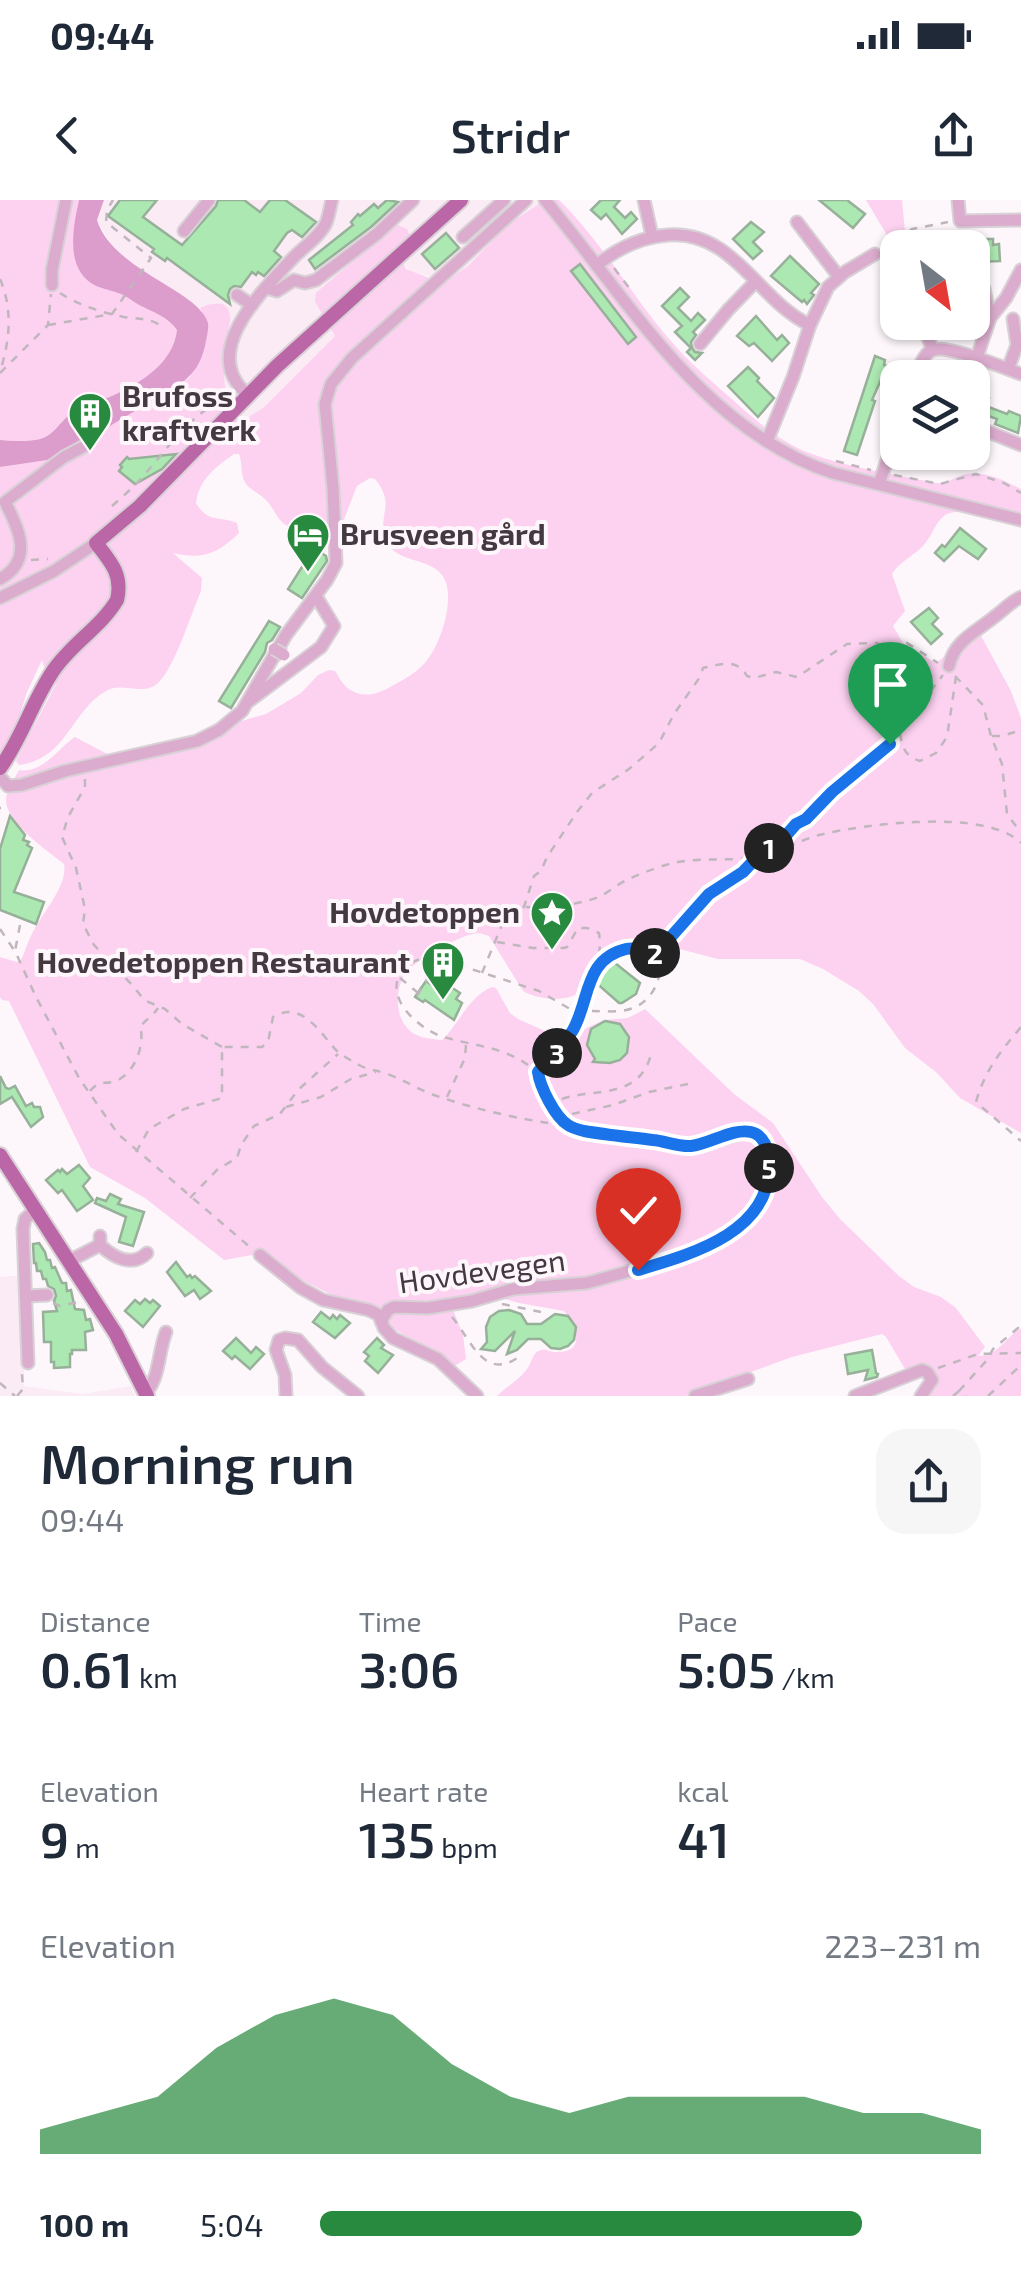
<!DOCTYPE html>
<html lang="en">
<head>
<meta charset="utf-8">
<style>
  body { margin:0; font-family:"Exo 2",sans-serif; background:#f6f6f7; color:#1f2937; height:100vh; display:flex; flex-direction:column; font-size:38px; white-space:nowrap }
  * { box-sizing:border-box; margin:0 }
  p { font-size:32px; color:#747a83 }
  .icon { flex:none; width:55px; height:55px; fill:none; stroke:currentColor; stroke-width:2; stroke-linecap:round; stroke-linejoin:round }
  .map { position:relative; height:1196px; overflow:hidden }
  .drawer { display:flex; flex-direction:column; background:#fff; flex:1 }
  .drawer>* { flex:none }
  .needle { width:65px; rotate:149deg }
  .tools { position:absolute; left:880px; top:30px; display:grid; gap:20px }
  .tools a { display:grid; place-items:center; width:110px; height:110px; border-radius:20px; background:#fff; box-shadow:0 2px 8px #0004; font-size:50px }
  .pin { position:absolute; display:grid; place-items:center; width:85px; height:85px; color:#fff; margin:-102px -42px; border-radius:50% 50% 50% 0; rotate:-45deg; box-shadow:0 0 10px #0007 }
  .pin .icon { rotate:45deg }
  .km { position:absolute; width:50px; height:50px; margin:-25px; border-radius:50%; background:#222; color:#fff; font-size:28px; line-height:50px; text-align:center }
  .round { display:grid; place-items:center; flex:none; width:105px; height:105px; border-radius:30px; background:#f6f6f7 }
  .head { display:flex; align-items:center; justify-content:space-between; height:170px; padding:0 40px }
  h1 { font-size:55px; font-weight:600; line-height:75px }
  .stats { display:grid; grid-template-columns:repeat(3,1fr); gap:15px; height:170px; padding:10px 40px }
  .stats div { display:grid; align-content:center }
  .stats b { font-size:50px; font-weight:600 }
  .stats small { font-size:28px; font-weight:400 }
  .stats p { font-size:28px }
  .chart { height:280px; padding:20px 40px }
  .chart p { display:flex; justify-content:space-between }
  .chart svg { width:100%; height:180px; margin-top:10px; fill:#288a3e; opacity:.7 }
  ul { padding:0 40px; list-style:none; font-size:32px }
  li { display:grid; grid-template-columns:160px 120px 1fr; align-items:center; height:75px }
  li i { height:25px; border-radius:12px; background:#288a3e }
  .status { display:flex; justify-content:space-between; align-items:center; height:70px; padding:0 50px; background:#fff; direction:ltr }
  .status svg { height:28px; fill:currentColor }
  header { display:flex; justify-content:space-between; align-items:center; height:130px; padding:0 40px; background:#fff; font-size:45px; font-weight:600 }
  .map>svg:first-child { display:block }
</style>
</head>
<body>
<div class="status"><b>09:44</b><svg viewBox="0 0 49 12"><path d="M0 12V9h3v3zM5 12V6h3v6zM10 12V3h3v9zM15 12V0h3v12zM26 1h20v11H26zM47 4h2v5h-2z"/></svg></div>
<header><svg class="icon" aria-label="back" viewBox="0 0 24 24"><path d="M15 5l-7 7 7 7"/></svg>Stridr<svg class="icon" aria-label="share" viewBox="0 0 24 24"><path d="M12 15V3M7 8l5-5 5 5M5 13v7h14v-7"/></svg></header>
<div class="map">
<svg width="1021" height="1196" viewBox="0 0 1021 1196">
  <rect width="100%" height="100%" fill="#fdf7fb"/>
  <g fill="#faebf5">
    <polygon points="104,0 545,0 507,25 468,66 443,83 425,75 410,71 401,60 315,102 335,136 263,208 242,221 238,218 226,196 224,167 230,114 225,106 217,102 200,108 144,73 120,54 111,44 97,20"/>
    <polygon points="23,1075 24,1186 82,1194 131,1186 135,1196 0,1196 0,1077"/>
  </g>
  <g fill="#fcd2f0">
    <path d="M0 0H79C73 27 65 70 96 86 105 90 116 91 125 96 132 100 138 105 145 108 158 114 168 118 177 130 173 163 142 182 114 195 100 201 83 204 70 214 59 223 54 235 40 239 27 242 13 241 0 240Z"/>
    <path d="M545 0H559C605 45 635 102 678 149 695 168 715 184 734 201 756 221 781 242 809 253 849 268 894 274 936 283 948 284 955 276 966 274 987 271 1003 280 1021 289V328C1004 323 958 304 944 316 934 324 931 339 921 348 911 357 899 363 892 374L905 411 893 426 903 443 936 463 975 433 980 434 1011 491 1021 518V933L960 898 937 873 905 848 873 804 859 791 823 769 800 759H718L672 747 664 748C656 739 649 736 637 738 592 744 606 770 583 790 569 803 538 800 523 791L489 736C482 734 481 732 473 734 459 736 412 762 405 774 393 793 395 827 419 836 426 839 435 839 442 840 460 823 468 797 492 787L496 788 510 813 518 819 563 839 604 820 628 818 645 809 734 894 773 923 822 997 840 1019 899 1076 914 1087 941 1097 956 1108 985 1147 978 1156C998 1156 1005 1138 1021 1128V1196H919L926 1180 925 1176 908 1174 886 1137 882 1134 792 1157 685 1196H497C506 1187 520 1179 527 1169 532 1163 532 1152 541 1150 547 1149 552 1153 557 1152 587 1152 576 1125 564 1111L519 1103 491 1095 452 1107 463 1135 466 1159 443 1173 413 1140 358 1108 252 1055 224 1060 145 998 90 967 9 801 2 800 0 797V757L17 762 21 760C26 750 28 740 34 730 44 711 68 685 64 664 47 650 5 623 6 599 7 589 15 578 19 570 43 574 58 548 75 537L113 557 203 541 238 522 266 514 301 493 318 475 329 470 335 471C339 477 343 485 349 489 363 499 378 494 392 486 403 480 414 474 423 465 439 448 452 410 447 386 440 353 393 368 385 337 378 313 396 305 375 279L370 278 357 286 341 327C326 335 292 334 280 320 275 314 272 306 266 300 259 292 247 290 243 278 241 270 242 262 239 254H234C216 267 199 279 196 303 209 324 218 315 237 323L239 333C218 354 201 360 173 353L202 378 201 391C191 414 175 467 158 483 143 497 122 481 106 491 71 511 67 559 19 565L16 561 56 484 45 469 42 460 27 492 7 553 0 557V267L17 264 105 229 180 184 190 177 208 124 200 108C211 103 228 98 230 116 231 121 229 126 228 132 225 161 217 199 242 221L263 208 335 136 315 102 316 93 389 30 398 25 407 29 411 38 402 60 406 69 443 83 468 66 507 25Z"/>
    <polygon points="866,0 902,0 905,32 897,39 888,37"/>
  </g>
  <path fill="#dd9dcc" d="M79 0H104L97 20C113 71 199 90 208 123 209 130 206 139 205 146 201 163 194 174 180 184L105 229 87 236 47 260 0 267V240C13 241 27 242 40 239 54 235 59 223 70 214 83 204 100 201 114 195 142 182 173 163 177 130 168 118 158 114 145 108 138 105 132 100 125 96 116 91 105 90 96 86 64 70 73 27 79 0Z"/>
  <g fill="#ace8b1" stroke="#97b099" stroke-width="2.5">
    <polygon points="120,0 157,0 143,17 182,45 216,6 218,0 244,0 260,12 270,0 285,0 316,22 302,37 292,30 287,33 274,51 281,57 264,76 258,72 256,75 252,72 241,87 234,86 230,89 228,95 230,104 167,58 165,61 152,52 154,49 108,16"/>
    <polygon points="387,0 398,2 371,27 315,69 309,60 353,25 351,22 358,14 360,16 374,4 378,8"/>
    <polygon points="601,0 620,0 614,7 625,18 631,12 637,19 622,34 606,14 601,19 591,10"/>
    <polygon points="819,0 847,0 865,14 853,28"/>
    <polygon points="751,22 764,32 753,42 762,51 753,59 733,39"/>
    <polygon points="446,33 459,48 435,69 422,54"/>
    <polygon points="987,39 993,39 993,45 999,44 1000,61 976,62 974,40"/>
    <polygon points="790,56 819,84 811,93 814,95 807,104 804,100 802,102 771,76"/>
    <polygon points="580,64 636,137 628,144 571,71"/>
    <polygon points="680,88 689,97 678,108 691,121 698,113 705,120 693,132 696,135 691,142 692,148 695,152 702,153 695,160 687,152 691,148 675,132 682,126 662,106"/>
    <polygon points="756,116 777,140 782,135 789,143 772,161 754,143 749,146 737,136"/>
    <polygon points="875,156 885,160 884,165 887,166 872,200 875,201 857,255 844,251"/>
    <polygon points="748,167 759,178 757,181 774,198 758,217 728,186"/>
    <polygon points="972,192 989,198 986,206 1007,214 1009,211 1021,216 1018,233 995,224 997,219 972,210"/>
    <polygon points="176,254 162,269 135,284 119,271 122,267 120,265 127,257 129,259"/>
    <polygon points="960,328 986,349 978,359 959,346 944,361 935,353 942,345 945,347"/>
    <polygon points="314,348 326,356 327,361 302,398 288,389"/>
    <polygon points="929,408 938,418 932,424 942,434 931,444 911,422"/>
    <polygon points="269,421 280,427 272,440 267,443 265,452 231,508 219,501"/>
    <polygon points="10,616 25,635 23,640 29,642 27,645 32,648 14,692 44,702 36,724 0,710 0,649"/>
    <polygon points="610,759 640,783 636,794 622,803 619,803 594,781 600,766"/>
    <polygon points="426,781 436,788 442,781 460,793 456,799 462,803 454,820 425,800 423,802 415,797"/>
    <polygon points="605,821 620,824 629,837 627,853 620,860 610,863 593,862 595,859 587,845 591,829"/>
    <polygon points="0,876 6,888 9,889 15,886 26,906 32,903 34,907 40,907 43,917 31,927 12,897 0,904"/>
    <polygon points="79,965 90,978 83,986 93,1000 77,1011 62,990 58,993 46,980 58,970 60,972 62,969 67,974"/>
    <polygon points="110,994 121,999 118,1004 144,1012 133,1046 119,1042 126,1017 95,1003 97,998 106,1001"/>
    <polygon points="39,1043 45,1052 47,1060 50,1060 52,1068 55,1067 62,1083 66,1083 67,1091 71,1090 75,1109 84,1110 86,1120 90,1119 93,1130 85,1132 86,1150 72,1150 72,1154 70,1154 70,1167 54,1168 54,1162 51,1162 51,1142 44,1142 43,1112 57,1111 54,1101 56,1096 54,1089 48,1086 46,1079 43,1079 41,1071 37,1071 36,1063 34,1063 33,1044"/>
    <polygon points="176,1062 187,1077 190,1075 192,1078 195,1076 211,1091 200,1099 194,1090 185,1096 167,1072"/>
    <polygon points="145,1099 150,1103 153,1100 160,1106 143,1127 125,1111 135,1100 140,1104"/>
    <polygon points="509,1110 521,1114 527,1124 541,1124 555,1114 568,1116 576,1127 574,1140 568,1146 560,1149 551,1148 541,1139 528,1139 517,1150 507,1154 515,1131 495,1151 481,1149 487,1142 486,1127 490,1117 499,1111"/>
    <polygon points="321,1112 330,1119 333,1115 337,1119 340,1115 350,1123 335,1138 313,1122"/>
    <polygon points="236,1138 251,1153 256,1147 264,1154 250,1169 235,1156 232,1159 223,1151"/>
    <polygon points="377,1138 384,1145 381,1148 393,1155 378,1173 365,1161 369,1156 364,1152"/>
    <polygon points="872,1150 876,1173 878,1174 877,1177 865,1180 868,1170 848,1174 845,1155"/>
  </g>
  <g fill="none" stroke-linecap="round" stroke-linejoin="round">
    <defs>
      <g id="minor">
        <path d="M545 0C628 99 703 231 833 273L1021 320"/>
        <polyline points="644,0 652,36"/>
        <polyline points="958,0 960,21 1021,20"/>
        <polyline points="797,22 839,77"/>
        <polyline points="184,31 209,0"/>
        <polyline points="463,37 504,0"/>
        <path d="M597 65C618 48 640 37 668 35 734 30 758 101 810 125"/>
        <polyline points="52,85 52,70 66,0"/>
        <polyline points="972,86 984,89 990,118"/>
        <polyline points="267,88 277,91 294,80 305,83 316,80 377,34 413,0"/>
        <polyline points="237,95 252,105"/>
        <polyline points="896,109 898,110"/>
        <polyline points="919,122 923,126 933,150"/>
        <polyline points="700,144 728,110 756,81"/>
        <polyline points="977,157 990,118 1006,98 1021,70"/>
        <polyline points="1008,169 1017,145 1013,119"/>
        <path d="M914 178C919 169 923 154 932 150 948 144 1004 168 1021 174"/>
        <path d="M247 194C198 152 263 90 294 57 304 47 320 36 326 23 329 16 330 7 332 0"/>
        <polyline points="972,225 1021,245"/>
        <polyline points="767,241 793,177 810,125 828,87 845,72 875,54"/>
        <polyline points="879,284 898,228"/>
        <path d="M0 379C34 360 19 329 5 302L64 257 83 247"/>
        <polyline points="0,398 54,371 96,343"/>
        <path d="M949 466C954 441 976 432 994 417 1004 410 1010 402 1021 397"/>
        <polyline points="249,501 321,447 334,426 316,396"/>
        <polyline points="0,577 8,586 22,585 65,571 197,541 219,530 242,511 286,435 327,380 336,363 333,288 325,204 331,184 352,158 526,0"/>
        <path d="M100 1045C113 1057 132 1068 147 1053"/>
        <polyline points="260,1055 301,1088 323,1100 369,1110 379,1115 384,1128 393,1138 438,1159 477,1196"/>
        <polyline points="69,1061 100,1045 100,1036"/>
        <polyline points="27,1096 47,1095"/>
        <path d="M381 1121 388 1110 394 1107 428 1108 472 1101 513 1089 587 1083 669 1060 705 1047 721 1039 751 1017 762 1002 767 989 770 961 761 938 748 932 691 946 584 931C580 930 572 928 568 925 555 917 540 887 538 873 558 846 573 841 582 805"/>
        <polyline points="28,1163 23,1029 25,1019 35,1010"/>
        <path d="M146 1193C160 1177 158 1152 166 1132"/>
        <polyline points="286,1196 285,1175 276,1150 279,1140 285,1138 298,1140 322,1167 358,1196"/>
        <polyline points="695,1196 748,1179"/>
        <polyline points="855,1196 922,1170 927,1172 932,1180 921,1196"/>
      </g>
      <g id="major">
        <path d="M0 568C22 538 32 502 53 471 71 444 101 427 117 400 123 375 111 362 96 343L140 306 277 166 461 0"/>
        <polyline points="0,955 116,1134 147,1196"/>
      </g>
    </defs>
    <use href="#minor" stroke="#d8d1d6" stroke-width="15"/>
    <use href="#major" stroke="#d8d1d6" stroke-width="18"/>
    <g stroke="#bfb7bd" stroke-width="2.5" stroke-dasharray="8 8" stroke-linecap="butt">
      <polyline points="883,48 912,29 948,22"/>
      <polyline points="614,68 633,93"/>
      <path d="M0 79C13 110 10 139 0 172"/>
      <path d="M60 93C78 105 103 113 124 117 139 119 152 118 164 128"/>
      <polyline points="48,125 112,114 151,58 106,22 107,10 113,0"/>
      <polyline points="0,173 48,125 51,94"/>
      <polyline points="836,261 871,270"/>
      <polyline points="894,275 940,284 976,274 1004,283 1021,293"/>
      <path d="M112 306C120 299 128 292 136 284 162 257 191 210 227 199"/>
      <polyline points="31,360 48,359"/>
      <polyline points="955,476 983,505 991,536 1002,564 1007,614 1021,633"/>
      <path d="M900 533C903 549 904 555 920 561L936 553 947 537 956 477"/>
      <polyline points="992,536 1002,536 1015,532"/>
      <polyline points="85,579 85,587 68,617 62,637 76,668 85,709 83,724 94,745 134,787 144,800 165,809 182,824 222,847"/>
      <polyline points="0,608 1,608"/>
      <path d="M526 707C548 708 580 705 601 696 610 691 618 684 627 680 642 673 662 665 678 662 706 657 734 662 762 656 781 652 800 640 819 635 864 624 987 608 1021 643"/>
      <polyline points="20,725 15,751 36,797 79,878 118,934 251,1048"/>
      <polyline points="0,729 14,750"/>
      <polyline points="497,742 533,748 564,748 567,747 578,728 587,728 599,733 600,742 599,760"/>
      <path d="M482 773 504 720 510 714 524 707 534 676 541 671 547 657 577 612 592 593 629 569 659 543 674 514 700 477 703 468C720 464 737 458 747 476L754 478 776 472 797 477 847 444 876 443 884 446 907 443 938 463"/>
      <polyline points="400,778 417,792"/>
      <path d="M585 794C593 769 609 744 639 748 649 749 654 753 664 752L669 739 709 694 743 672 762 652 782 640 796 624 806 619 832 593 890 543 943 475"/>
      <polyline points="417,796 438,761"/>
      <path d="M592 811C605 811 621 813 633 808 653 801 666 773 657 755"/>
      <path d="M1021 827C1000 852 985 870 976 902L1021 941"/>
      <path d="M528 865C500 845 469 846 438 835 417 826 386 799 400 774 408 761 420 758 434 757L539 791 570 809"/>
      <path d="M90 891C99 881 101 884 112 882 133 878 146 845 140 827 146 819 153 816 158 808"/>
      <polyline points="447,897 465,858 466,844"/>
      <path d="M562 899C593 888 640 900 651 854"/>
      <polyline points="286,907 321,897 351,879 376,872"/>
      <polyline points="572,914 613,905 649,892 688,884"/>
      <path d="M136 952 149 929 184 909 222 898V847H262L268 842 273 817C301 800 319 831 335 849 342 856 352 861 361 866 369 870 376 870 384 873 401 878 417 889 434 895 471 908 510 917 548 923"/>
      <polyline points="190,998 218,969 237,958 241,945 254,926 280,914 298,890 338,854"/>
      <polyline points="53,1103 60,1106 78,1102"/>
      <polyline points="502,1104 541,1112"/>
      <path d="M452 1117C471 1139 484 1183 520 1156"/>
      <polyline points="938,1168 978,1154 1021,1153"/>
      <polyline points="0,1183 15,1196"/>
      <polyline points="959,1191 987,1160 993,1149 1018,1128 1021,1129"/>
      <polyline points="17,1196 23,1189 22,1174"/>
      <polyline points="953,1196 959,1191 966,1196"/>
      <polyline points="988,1196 1021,1165"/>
    </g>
    <use href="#minor" stroke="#dbaccd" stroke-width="11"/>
    <use href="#major" stroke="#bb67a7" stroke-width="14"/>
    <defs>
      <polyline id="minor-bridge" points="274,449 284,455"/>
    </defs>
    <use href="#minor-bridge" stroke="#d8d1d6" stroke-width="15" stroke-linecap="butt"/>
    <use href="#minor-bridge" stroke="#dbaccd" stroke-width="11"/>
  </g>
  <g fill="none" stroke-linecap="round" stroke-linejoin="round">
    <defs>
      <path id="route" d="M638 1070C692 1054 772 1032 769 963 769 950 764 935 751 932 732 928 710 944 691 946 678 947 665 941 653 940 630 937 607 935 584 931 580 930 572 928 568 925 555 917 540 887 538 872 549 858 563 847 573 830 590 800 584 759 626 749 640 746 651 754 664 752L669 739 709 694 743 672 762 652 782 640 796 624 806 619 832 592 890 544"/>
    </defs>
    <use href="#route" stroke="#fff" stroke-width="20"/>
    <use href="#route" stroke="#1a73e8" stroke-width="12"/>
  </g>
  <defs>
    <symbol id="building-pin" viewBox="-11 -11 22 30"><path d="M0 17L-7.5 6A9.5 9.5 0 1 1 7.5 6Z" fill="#288a3e" stroke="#fdf7fb"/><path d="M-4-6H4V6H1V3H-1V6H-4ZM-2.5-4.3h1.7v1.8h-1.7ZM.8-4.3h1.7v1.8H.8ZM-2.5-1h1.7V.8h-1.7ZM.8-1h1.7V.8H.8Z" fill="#fff"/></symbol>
    <symbol id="hotel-pin" viewBox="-11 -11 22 30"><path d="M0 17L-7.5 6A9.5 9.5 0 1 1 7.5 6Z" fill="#288a3e" stroke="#fdf7fb"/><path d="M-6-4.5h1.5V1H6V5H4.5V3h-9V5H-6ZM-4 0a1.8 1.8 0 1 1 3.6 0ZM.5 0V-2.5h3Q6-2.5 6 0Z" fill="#fff"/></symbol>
    <symbol id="sight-pin" viewBox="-11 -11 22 30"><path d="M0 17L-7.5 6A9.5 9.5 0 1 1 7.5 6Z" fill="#288a3e" stroke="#fdf7fb"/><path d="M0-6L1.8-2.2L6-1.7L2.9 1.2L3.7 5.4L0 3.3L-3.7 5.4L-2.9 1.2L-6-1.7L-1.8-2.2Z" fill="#fff"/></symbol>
  </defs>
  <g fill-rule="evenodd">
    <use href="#building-pin" x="65" y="189" width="50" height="68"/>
    <use href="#hotel-pin" x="283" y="310" width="50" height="68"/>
    <use href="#sight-pin" x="527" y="688" width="50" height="68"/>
    <use href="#building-pin" x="418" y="738" width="50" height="68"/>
  </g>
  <g text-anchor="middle" stroke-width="8" stroke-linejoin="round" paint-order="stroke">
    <g font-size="30" font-weight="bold" fill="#443841" stroke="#fdf7fb" text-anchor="start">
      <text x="122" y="207">Brufoss<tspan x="122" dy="34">kraftverk</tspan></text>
      <text x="340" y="345">Brusveen gård</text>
      <text x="520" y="723" text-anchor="end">Hovdetoppen</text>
      <text x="410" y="773" text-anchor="end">Hovedetoppen Restaurant</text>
    </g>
    <g font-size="30" fill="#443841" stroke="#fdf7fb">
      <text transform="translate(482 1072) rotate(-8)" y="10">Hovdevegen</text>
    </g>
  </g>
</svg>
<div class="tools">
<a><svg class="needle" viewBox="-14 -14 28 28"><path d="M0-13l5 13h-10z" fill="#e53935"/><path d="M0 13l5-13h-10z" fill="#747a83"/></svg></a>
<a><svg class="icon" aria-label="layers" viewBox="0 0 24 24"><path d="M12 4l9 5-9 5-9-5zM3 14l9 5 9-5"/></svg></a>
</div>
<div class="pin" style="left:890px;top:544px;background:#1e9e55"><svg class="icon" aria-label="arrive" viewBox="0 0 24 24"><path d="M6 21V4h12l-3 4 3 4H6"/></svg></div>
<div class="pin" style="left:638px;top:1070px;background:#d93025"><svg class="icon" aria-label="check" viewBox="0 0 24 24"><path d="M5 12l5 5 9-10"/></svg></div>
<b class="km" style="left:769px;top:648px">1</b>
<b class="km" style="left:655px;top:753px">2</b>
<b class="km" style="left:557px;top:853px">3</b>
<b class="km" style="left:769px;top:968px">5</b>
</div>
<section class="drawer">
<div class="head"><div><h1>Morning run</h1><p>09:44</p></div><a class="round"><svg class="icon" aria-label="share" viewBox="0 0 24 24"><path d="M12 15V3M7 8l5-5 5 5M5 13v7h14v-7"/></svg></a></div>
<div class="stats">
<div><p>Distance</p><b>0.61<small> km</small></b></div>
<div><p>Time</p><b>3:06</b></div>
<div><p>Pace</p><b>5:05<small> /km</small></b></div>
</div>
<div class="stats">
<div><p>Elevation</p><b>9<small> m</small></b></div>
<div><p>Heart rate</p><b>135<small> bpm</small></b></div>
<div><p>kcal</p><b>41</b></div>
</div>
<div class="chart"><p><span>Elevation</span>223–231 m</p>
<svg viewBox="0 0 160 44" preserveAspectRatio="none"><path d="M0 44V38L10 34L20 30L30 18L40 10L50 6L60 10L70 22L80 30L90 34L100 30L110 30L120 30L130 30L140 34L150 34L160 38V44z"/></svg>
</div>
<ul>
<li><b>100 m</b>5:04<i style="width:82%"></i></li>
</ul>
</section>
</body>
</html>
